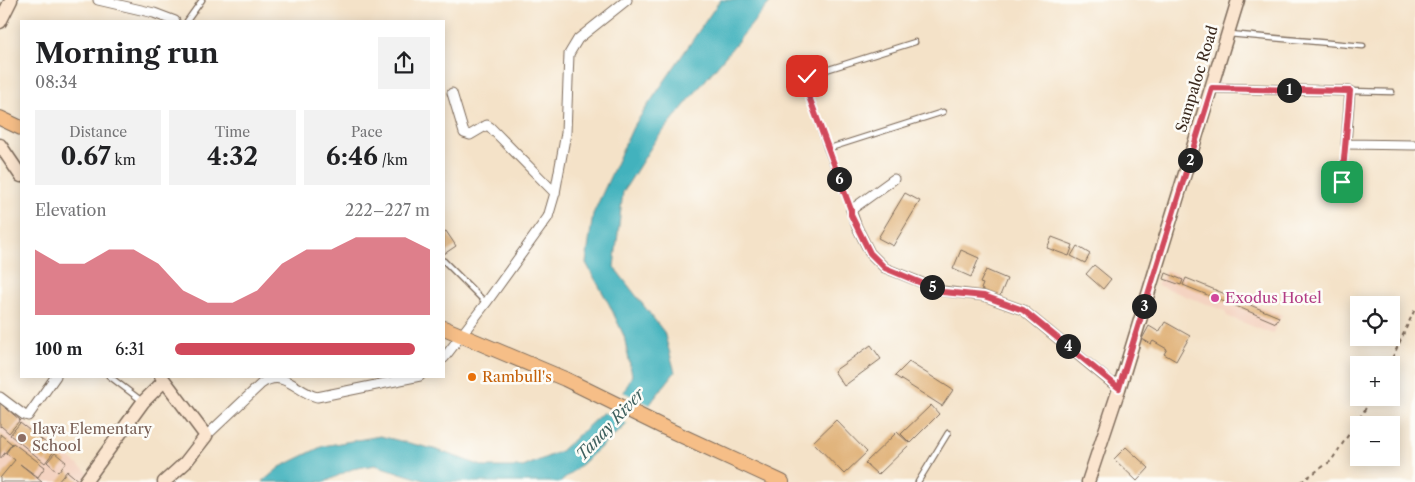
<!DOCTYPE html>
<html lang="en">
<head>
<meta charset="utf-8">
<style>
  body { margin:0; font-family:"Libre Caslon Text",serif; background:#f2f2f2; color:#202124; height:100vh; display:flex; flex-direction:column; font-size:19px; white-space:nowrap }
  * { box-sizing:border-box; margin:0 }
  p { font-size:16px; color:#757577 }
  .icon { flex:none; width:28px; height:28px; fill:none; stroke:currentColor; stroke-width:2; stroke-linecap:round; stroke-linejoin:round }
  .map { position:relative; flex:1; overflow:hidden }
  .panel { position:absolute; left:20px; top:20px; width:425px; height:358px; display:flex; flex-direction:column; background:#fff; border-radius:0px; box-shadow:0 2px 12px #0003 }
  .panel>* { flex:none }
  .controls { position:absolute; left:1350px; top:296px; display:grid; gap:10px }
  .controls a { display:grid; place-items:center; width:50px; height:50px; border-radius:0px; background:#fff; box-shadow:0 2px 12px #0003; font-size:25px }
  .pin { position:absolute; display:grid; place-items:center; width:42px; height:42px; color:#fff; margin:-21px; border-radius:10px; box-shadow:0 2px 8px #0006 }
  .km { position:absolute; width:25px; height:25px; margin:-12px; border-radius:50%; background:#222; color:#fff; font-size:14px; line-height:25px; text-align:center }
  .round { display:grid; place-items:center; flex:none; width:52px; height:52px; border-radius:0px; background:#f2f2f2 }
  .summary { display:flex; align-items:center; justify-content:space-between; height:85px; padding:0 15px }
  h1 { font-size:28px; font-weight:700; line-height:38px }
  .stats { display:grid; grid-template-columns:repeat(3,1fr); gap:8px; height:85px; padding:5px 15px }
  .stats div { display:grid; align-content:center; border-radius:0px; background:#f2f2f2; text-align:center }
  .stats b { font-size:25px; font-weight:700 }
  .stats small { font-size:14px; font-weight:400 }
  .stats p { font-size:14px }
  .chart { height:140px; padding:10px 15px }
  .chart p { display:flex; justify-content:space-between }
  .chart svg { width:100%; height:90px; margin-top:5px; fill:#d1495b; opacity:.7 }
  ul { padding:0 15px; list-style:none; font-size:16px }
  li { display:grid; grid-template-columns:80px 60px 1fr; align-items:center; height:38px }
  li i { height:12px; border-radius:6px; background:#d1495b }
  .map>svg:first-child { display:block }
</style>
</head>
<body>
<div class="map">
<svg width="1415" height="482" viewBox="0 0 1415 482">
  <rect width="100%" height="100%" fill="#fdfcf7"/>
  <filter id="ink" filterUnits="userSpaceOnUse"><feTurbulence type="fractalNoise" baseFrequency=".02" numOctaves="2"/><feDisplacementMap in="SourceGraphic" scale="10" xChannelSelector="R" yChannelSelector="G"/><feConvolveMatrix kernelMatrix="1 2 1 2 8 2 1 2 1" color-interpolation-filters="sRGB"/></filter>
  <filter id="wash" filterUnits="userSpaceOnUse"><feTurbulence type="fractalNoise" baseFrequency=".0096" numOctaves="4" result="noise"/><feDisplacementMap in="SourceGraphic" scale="20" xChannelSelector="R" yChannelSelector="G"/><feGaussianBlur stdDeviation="1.12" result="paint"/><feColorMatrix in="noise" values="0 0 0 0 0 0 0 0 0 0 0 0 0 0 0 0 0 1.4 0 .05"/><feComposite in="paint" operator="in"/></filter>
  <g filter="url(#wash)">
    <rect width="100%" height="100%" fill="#f4e2c8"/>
    <g fill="#f4d3c1">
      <polygon points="1166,270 1282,315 1272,334 1227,316 1225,311 1157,285"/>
      <polygon points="0,402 88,473 82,482 0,482"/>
    </g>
    <polygon fill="#43b2bd" stroke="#3f6e6e" points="720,0 772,0 655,141 623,192 614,267 664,332 675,372 650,404 561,482 429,482 375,465 352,469 325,482 262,482 280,467 323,446 380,436 434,449 485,467 523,467 561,451 623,394 632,375 624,336 609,304 586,263 593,214 633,127"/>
    <polygon fill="#f4e2c8" points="621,391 652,406 630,425 601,411"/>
    <g id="blocks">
      <g fill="#e1b47b">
        <polygon points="905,193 920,201 893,246 878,238"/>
        <polygon points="446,231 456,246 444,254 444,232"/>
        <polygon points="1052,237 1073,245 1069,256 1047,248"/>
        <polygon points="1077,246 1090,254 1085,263 1071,256"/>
        <polygon points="961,250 979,258 971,277 953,269"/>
        <polygon points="1094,265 1111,279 1103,289 1086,274"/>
        <polygon points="986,270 1007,279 999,298 981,289 983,284 980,283"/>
        <polygon points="1166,273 1183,280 1181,285 1164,279"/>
        <polygon points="1186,278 1230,296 1227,303 1183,285"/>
        <polygon points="1231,297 1279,317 1276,323 1229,303"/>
        <polygon points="1165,322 1190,336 1176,361 1164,354 1167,349 1153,341 1151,344 1142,339 1149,326 1159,332"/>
        <polygon points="871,345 881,359 844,386 834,371"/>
        <polygon points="909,362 953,390 942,406 895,376"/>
        <polygon points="0,403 20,420 9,433 1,426 0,427"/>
        <polygon points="931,405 939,414 910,443 901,434"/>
        <polygon points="836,420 867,452 844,474 813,442"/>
        <polygon points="20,423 55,450 45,463 10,435"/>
        <polygon points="897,432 910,444 878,475 865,463"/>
        <polygon points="0,434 12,444 0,459"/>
        <polygon points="13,443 45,467 38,477 20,464 42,482 0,482 0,478 15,460 6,453"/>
        <polygon points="1126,447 1149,468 1137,481 1114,459"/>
        <polygon points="55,453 66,462 58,472 47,462"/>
        <polygon points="67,471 80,482 58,482"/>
      </g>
    </g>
  </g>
  <g filter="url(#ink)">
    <use href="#blocks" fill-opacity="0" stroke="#7c6a5a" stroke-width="1"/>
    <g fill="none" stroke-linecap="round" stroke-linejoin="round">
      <defs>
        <g id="lane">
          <polyline points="187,21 202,0"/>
          <polyline points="1229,34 1363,46"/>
          <polyline points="1350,91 1392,92"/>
          <polyline points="827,149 943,112"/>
          <polyline points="1342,182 1346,144"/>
          <polyline points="851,210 827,149 804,81 807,76 915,42"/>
          <polyline points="444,261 486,303"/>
          <polyline points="109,376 142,401"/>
          <polyline points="918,482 948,433"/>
        </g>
        <g id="street">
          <polyline points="98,0 154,13 175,21"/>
          <polyline points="1212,88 1350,91 1346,144 1415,145"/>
          <polyline points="452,93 464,133 470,135 487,125 490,127 555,193"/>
          <polyline points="894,179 851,210 857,227 870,253 885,268 943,291 984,296 1023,310 1119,389"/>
          <polyline points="444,358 486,303 548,217 555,193 566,133 569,54 578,39 627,0"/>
          <polyline points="0,397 24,415 28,416 56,376"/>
          <path d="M206 436 261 384C284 368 296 392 317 397L420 376"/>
        </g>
        <g id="secondary">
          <polyline points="0,22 11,0"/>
          <polyline points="0,145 21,176"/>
          <polyline points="161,376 206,436 185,463 164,482"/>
          <polyline points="85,482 143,402 164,381"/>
          <polyline points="1088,482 1119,389 1238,0"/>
        </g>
        <g id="primary">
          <polyline points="0,118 21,128"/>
          <polyline points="444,328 565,379 665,428 782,482"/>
        </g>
      </defs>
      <use href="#lane" stroke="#7c6a5a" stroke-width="7"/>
      <use href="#street" stroke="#7c6a5a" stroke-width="11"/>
      <use href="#secondary" stroke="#7c6a5a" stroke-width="15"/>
      <use href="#primary" stroke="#7c6a5a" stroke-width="16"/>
      <g stroke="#7c6a5a" stroke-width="2" stroke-dasharray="4 4" stroke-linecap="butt">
        <polyline points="1389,365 1415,309"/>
        <polyline points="1301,482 1331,461 1361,416 1372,398"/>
      </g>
      <use href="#lane" stroke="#fff" stroke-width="4.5"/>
      <use href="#street" stroke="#fff" stroke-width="9"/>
      <use href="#secondary" stroke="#fbe5cf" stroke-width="12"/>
      <use href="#primary" stroke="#f6be87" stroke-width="14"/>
    </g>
  </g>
  <g fill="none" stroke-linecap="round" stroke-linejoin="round" filter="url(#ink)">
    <defs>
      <polyline id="route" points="807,76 804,81 805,86 851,210 851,215 870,253 885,268 943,292 984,296 1023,310 1119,388 1212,88 1350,91 1342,182"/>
    </defs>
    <use href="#route" stroke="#fff" stroke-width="10"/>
    <use href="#route" stroke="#d1495b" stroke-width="6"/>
  </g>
  <circle fill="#d1479c" stroke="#fdfcf7" stroke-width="2" cx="1215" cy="298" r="5"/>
  <circle fill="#e8710a" stroke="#fdfcf7" stroke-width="2" cx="472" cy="377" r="5"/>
  <circle fill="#8d6e63" stroke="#fdfcf7" stroke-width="2" cx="22" cy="438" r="5"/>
  <g text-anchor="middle" stroke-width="5" stroke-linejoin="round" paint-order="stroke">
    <g font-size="15" fill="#3b2a1e" stroke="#fdfcf7">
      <text transform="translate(1197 79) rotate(-73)" y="5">Sampaloc Road</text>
    </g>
    <g font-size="15" fill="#b23c85" stroke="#fdfcf7" text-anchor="start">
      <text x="1225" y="303">Exodus Hotel</text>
    </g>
    <g font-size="15" fill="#c56008" stroke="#fdfcf7" text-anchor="start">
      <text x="482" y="382">Rambull's</text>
    </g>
    <g font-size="15" fill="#785e54" stroke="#fdfcf7" text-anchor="start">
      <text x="32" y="434">Ilaya Elementary<tspan x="32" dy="17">School</tspan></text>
    </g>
    <g font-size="16" font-style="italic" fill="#3e605e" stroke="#fdfcf7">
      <text transform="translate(610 424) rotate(-47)" y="6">Tanay River</text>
    </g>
  </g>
</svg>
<div class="controls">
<a><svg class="icon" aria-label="locate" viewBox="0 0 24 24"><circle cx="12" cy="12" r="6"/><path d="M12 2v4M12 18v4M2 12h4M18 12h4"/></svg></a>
<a>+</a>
<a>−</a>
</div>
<div class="pin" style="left:1342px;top:182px;background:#1e9e55"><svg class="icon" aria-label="arrive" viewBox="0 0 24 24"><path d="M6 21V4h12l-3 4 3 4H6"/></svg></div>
<div class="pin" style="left:807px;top:76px;background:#d93025"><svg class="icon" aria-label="check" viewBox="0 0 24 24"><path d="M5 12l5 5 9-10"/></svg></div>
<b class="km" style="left:1289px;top:90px">1</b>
<b class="km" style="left:1190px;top:160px">2</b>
<b class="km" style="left:1144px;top:306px">3</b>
<b class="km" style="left:1068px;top:346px">4</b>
<b class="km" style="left:932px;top:287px">5</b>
<b class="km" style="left:839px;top:179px">6</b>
<section class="panel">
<div class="summary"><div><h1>Morning run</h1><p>08:34</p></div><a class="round"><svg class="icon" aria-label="share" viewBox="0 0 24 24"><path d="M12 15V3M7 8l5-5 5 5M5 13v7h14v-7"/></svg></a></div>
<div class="stats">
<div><p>Distance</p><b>0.67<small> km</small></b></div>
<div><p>Time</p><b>4:32</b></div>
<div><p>Pace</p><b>6:46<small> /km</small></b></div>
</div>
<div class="chart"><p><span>Elevation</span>222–227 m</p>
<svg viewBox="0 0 160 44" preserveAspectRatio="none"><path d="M0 44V12L10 19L20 19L30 12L40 12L50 19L60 32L70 38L80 38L90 32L100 19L110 12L120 12L130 6L140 6L150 6L160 12V44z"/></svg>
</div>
<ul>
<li><b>100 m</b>6:31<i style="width:94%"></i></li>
</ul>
</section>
</div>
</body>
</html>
